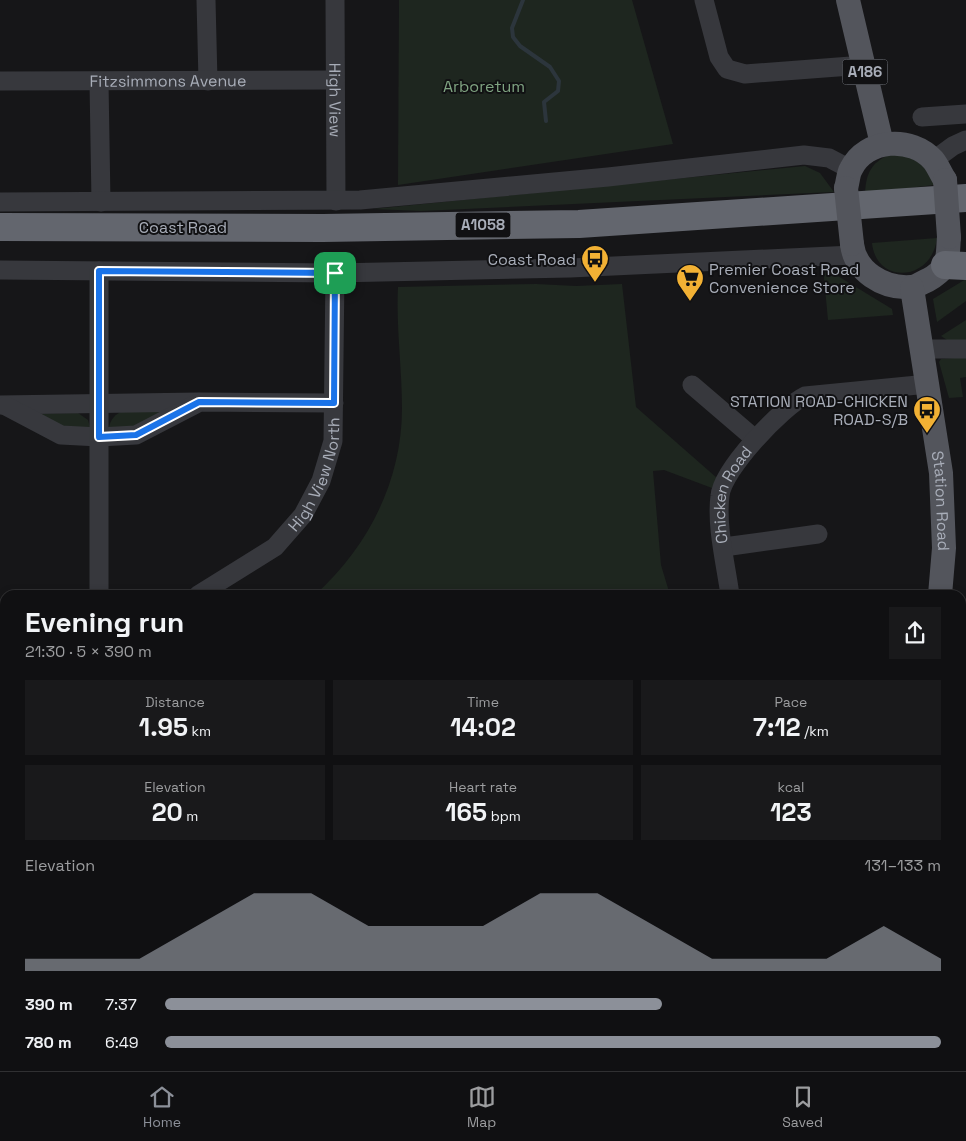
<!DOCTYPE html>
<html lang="en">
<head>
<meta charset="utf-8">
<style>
  body { margin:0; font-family:"Space Grotesk",sans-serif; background:#19191b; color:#f1f3f6; height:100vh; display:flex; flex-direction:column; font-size:19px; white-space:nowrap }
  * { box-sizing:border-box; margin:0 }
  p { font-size:16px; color:#9c9d9f }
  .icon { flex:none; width:28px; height:28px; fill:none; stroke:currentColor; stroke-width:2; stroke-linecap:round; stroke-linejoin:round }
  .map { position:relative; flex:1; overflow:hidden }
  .details { position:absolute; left:0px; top:590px; width:966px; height:481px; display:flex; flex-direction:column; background:#101012; border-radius:15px 15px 0 0; box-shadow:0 2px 8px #0003,0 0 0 1px #303032 }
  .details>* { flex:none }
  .pin { position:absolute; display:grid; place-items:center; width:42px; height:42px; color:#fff; margin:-21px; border-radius:10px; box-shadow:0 2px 8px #0006 }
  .round { display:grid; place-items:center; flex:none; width:52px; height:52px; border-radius:0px; background:#19191b }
  .headline { display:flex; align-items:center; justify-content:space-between; height:85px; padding:0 25px }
  h1 { font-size:28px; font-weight:600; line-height:38px }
  .figures { display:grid; grid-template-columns:repeat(3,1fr); gap:8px; height:85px; padding:5px 25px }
  .figures div { display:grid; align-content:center; border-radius:0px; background:#19191b; text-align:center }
  .figures b { font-size:25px; font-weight:600 }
  .figures small { font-size:14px; font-weight:400 }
  .figures p { font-size:14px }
  .chart { height:140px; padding:10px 25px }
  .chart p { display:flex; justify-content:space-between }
  .chart svg { width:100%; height:90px; margin-top:5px; fill:#8c9099; opacity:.7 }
  ul { padding:0 25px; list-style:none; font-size:16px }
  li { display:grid; grid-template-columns:80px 60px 1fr; align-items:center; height:38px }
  li i { height:12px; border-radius:6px; background:#8c9099 }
  .menu { display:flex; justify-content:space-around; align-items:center; height:70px; border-top:1px solid #303032; background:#101012; font-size:14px; color:#9c9d9f }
  .menu a { display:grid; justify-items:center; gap:2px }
  .menu .current { color:#8c9099 }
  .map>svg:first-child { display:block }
</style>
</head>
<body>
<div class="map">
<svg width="966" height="1071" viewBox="0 0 966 1071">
  <rect width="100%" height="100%" fill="#161618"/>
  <g fill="#1e261f">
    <polygon points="399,0 632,0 673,144 398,185"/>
    <path d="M893 153C914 157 927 165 934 185L865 193C866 171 873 161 893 153Z"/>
    <polygon points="805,166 820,173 834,192 421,211 373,209"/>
    <path d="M937 238C932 282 876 285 872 243Z"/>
    <polygon points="823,267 892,309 893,315 828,320"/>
    <polygon points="966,279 966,301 937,322 933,299"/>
    <path d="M536 284 576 286 622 284 636 407 717 478 712 488 664 470 653 471 661 565 670 595H315C368 547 402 481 402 408 402 368 396 327 398 287Z"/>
    <polygon points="966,320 966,341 950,342 941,336"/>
    <polygon points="966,357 966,377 960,378 963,397 949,398 939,362 941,359"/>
    <path d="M123 411H159L162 412 134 428 111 430 109 427C111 419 115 414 123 411Z"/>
    <polygon points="78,413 88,420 91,431 70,433 38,414"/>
    <polygon points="621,1066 760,1066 763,1071 623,1071"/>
  </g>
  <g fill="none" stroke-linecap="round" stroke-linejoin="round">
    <polyline stroke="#2c353c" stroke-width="4" points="523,0 512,28 513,37 520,46 550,67 559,81 558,91 544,102 546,121"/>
    <g stroke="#37383d" stroke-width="19">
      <polyline points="206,0 208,81"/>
      <path id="s1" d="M335 0 336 201"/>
      <polyline points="704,0 719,57 727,69 745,74 864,65"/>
      <path id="s2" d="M0 81 335 80"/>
      <polyline points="99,82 101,202"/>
      <polyline points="922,117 966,114"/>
      <polyline points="934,160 953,146 966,140"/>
      <polyline points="0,202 360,200 608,177 804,155 829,158 850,169"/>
      <polyline points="0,270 335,273 570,268 853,255"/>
      <polyline points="923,349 966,349"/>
      <polyline points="692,385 755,439"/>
      <polyline points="0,405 199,402 334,403"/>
      <polyline points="6,406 61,435 99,437 136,435 196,404"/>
      <polyline points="724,547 818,534"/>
      <polyline points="99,595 99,271"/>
      <path id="s3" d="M198 595 275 547 303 515 321 481 333 441 335 273"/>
      <path id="s4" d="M730 595C726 565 716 526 720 496 722 470 782 407 805 396L928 384"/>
      <polyline points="0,709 5,706"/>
      <polyline points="961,885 966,885"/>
      <polyline points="0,959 5,960"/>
      <polyline points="0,1060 5,1051"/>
      <polyline points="207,1066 214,1071"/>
      <polyline points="613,1066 615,1071"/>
      <polyline points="254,1071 261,1066"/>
    </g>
    <g stroke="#53555c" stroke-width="24">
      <polyline points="848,0 882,144"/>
      <path d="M846 188C848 182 848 174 851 169 866 138 912 136 933 160 938 166 941 174 945 180"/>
      <path d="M852 244C855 271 883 289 911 287 916 287 923 282 928 280 934 277 943 270 945 264 949 257 948 245 949 237"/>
      <path id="s5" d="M912 288 941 473 944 548 940 595"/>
      <polyline points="880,1071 880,1066"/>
    </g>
    <g stroke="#63666e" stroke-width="28">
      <polyline points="0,227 323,228 579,224 966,198"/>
      <polyline points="945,265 966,266"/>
    </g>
    <g stroke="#53555c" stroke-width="24">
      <polyline points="945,180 949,237"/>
      <polyline points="846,188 852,244"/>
    </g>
  </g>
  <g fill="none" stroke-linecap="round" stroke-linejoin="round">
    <defs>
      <polygon id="route" points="99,271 335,273 334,403 199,402 136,435 99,437"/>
    </defs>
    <use href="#route" stroke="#fff" stroke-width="10"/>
    <use href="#route" stroke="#1a73e8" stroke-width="6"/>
  </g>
  <defs>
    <symbol id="bus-pin" viewBox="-11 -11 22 30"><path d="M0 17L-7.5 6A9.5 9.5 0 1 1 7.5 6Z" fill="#f2b134" stroke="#111113"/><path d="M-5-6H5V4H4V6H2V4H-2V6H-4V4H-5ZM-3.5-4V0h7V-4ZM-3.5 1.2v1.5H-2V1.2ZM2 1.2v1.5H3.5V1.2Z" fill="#111"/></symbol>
    <symbol id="supermarket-pin" viewBox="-11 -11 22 30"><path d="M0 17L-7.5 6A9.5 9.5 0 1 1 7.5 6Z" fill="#f2b134" stroke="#111113"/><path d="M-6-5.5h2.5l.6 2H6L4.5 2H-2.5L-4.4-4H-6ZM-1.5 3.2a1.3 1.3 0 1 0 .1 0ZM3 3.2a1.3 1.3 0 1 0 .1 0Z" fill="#111"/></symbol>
  </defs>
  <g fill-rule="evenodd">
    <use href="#bus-pin" x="579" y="243" width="32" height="43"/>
    <use href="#supermarket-pin" x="674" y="262" width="32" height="43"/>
    <use href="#bus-pin" x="911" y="394" width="32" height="43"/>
  </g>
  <g text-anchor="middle" stroke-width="4" stroke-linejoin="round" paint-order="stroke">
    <g fill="#111113" stroke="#7b7e86" stroke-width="1">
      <rect x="842.5" y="59.5" width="45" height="25" rx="4"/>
      <rect x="455.5" y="212.5" width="55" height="25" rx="4"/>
    </g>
    <g font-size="15" font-weight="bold" fill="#a8adb8">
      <text x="865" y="77">A186</text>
      <text x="483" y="230">A1058</text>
    </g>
    <g font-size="16" fill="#a8adb8" stroke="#111113">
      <text dy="6" stroke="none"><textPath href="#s2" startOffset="168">Fitzsimmons Avenue</textPath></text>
      <text dy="6" stroke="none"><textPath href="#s1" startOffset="100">High View</textPath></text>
      <text x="183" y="233">Coast Road</text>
      <text dy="6" stroke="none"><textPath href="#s3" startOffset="176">High View North</textPath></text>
      <text dy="6" stroke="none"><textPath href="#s4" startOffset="104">Chicken Road</textPath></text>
      <text dy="6" stroke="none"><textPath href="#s5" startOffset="215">Station Road</textPath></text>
    </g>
    <g font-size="16" fill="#7fa381" stroke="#111113">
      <text x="484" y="92">Arboretum</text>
    </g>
    <g font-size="16" fill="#a8adb8" stroke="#111113" text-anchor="end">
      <text x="576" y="265">Coast Road</text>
      <text x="709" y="275" text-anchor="start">Premier Coast Road<tspan x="709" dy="18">Convenience Store</tspan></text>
      <text x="908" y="407">STATION ROAD-CHICKEN<tspan x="908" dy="18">ROAD-S/B</tspan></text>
    </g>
  </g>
</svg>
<div class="pin" style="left:335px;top:273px;background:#1e9e55"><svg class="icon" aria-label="arrive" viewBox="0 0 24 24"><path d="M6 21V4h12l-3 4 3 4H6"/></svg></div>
<section class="details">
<div class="headline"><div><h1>Evening run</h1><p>21:30 · 5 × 390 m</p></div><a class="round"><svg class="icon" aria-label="share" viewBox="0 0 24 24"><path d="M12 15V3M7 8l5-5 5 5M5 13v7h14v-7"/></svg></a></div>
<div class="figures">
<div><p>Distance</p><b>1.95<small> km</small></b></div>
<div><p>Time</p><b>14:02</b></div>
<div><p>Pace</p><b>7:12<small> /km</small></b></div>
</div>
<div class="figures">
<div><p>Elevation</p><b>20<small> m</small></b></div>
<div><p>Heart rate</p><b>165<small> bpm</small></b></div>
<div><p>kcal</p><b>123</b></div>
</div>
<div class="chart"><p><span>Elevation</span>131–133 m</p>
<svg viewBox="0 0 160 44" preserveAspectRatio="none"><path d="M0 44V38L10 38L20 38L30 22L40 6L50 6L60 22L70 22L80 22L90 6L100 6L110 22L120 38L130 38L140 38L150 22L160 38V44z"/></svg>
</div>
<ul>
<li><b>390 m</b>7:37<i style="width:64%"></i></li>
<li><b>780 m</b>6:49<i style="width:100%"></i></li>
</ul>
</section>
</div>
<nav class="menu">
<a class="current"><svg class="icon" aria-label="home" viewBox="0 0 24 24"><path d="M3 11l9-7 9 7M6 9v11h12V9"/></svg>Home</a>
<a><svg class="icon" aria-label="map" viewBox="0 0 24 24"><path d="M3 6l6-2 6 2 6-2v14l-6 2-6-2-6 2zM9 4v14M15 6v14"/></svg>Map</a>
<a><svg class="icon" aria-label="saved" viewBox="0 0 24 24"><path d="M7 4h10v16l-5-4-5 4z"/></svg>Saved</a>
</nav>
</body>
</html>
